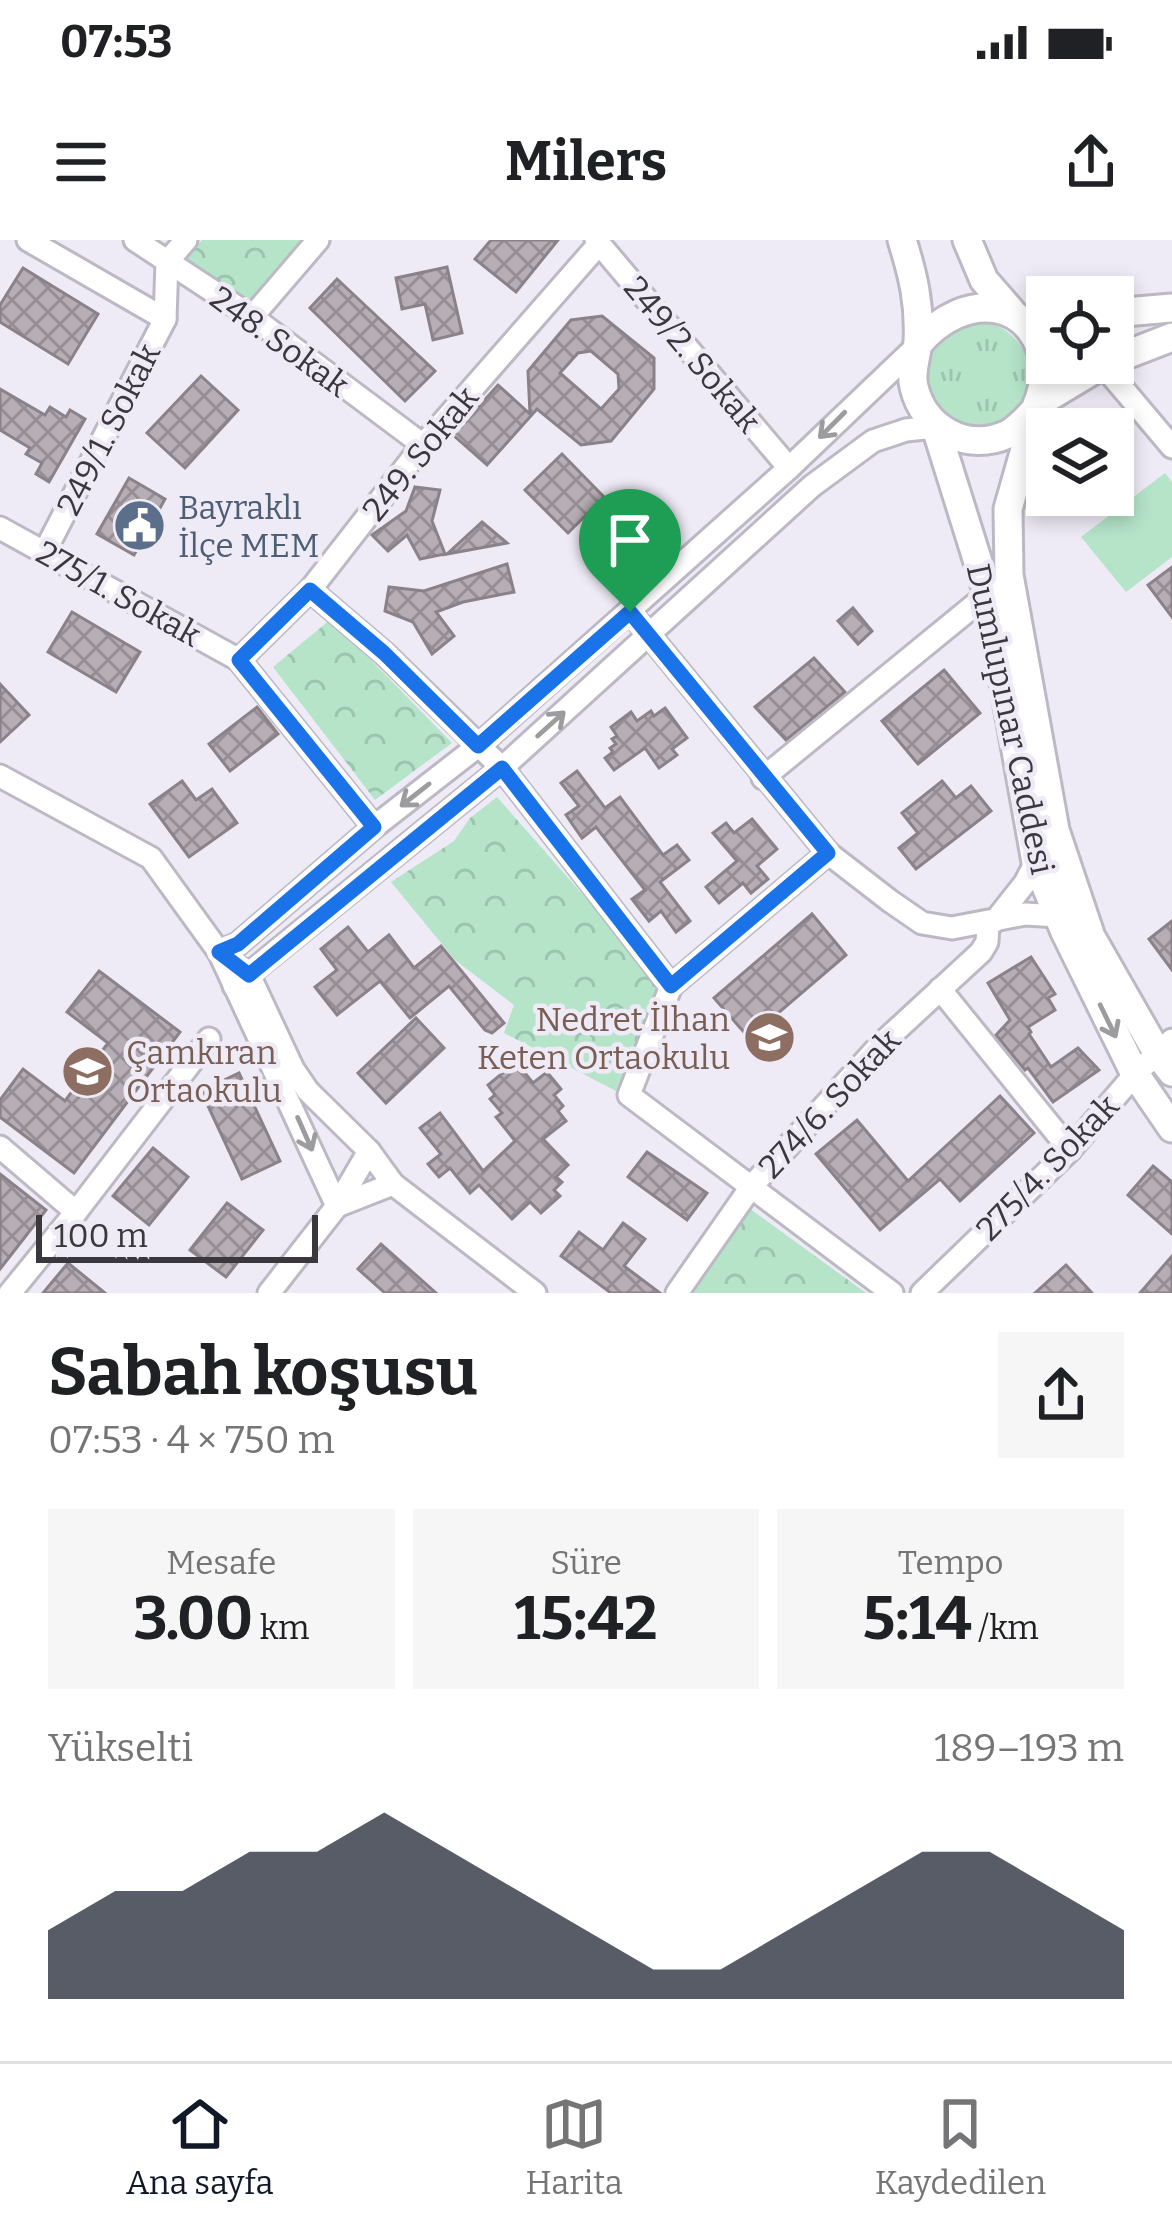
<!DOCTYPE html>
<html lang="tr">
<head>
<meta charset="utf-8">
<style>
  body { margin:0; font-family:Bitter,serif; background:#f6f6f6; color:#202124; height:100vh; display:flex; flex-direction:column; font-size:45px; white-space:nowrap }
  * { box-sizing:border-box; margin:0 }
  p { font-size:39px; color:#757577 }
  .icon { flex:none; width:66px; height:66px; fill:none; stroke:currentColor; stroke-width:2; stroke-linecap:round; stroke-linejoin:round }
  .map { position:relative; height:1053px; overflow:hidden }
  .sheet { display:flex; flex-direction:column; background:#fff; flex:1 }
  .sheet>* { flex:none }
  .controls { position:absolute; left:1026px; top:36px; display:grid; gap:24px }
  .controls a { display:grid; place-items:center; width:108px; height:108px; border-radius:0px; background:#fff; box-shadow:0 6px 18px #0003; font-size:60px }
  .scale { position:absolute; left:36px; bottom:30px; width:282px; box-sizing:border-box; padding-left:12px; border:6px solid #3a383d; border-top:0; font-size:33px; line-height:42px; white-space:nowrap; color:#3a383d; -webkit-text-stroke:9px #eeebf6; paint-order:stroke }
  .pin { position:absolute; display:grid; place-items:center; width:102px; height:102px; color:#fff; margin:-123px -51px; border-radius:50% 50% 50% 0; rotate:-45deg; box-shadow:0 0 12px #0007 }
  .pin .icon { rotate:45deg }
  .round { display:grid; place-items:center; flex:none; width:126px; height:126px; border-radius:0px; background:#f6f6f6 }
  .summary { display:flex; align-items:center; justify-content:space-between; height:204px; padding:0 48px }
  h1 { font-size:66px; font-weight:700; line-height:90px }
  .figures { display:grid; grid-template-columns:repeat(3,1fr); gap:18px; height:204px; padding:12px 48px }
  .figures div { display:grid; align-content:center; border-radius:0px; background:#f6f6f6; text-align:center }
  .figures b { font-size:60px; font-weight:700 }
  .figures small { font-size:33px; font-weight:400 }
  .figures p { font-size:33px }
  .chart { height:336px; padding:24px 48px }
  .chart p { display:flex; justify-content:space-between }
  .chart svg { width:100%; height:216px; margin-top:12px; fill:#111827; opacity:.7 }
  .status { display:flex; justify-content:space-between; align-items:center; height:84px; padding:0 60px; background:#fff; direction:ltr }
  .status svg { height:33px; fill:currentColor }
  header { display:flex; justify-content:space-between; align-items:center; height:156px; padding:0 48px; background:#fff; font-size:54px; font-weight:700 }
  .menu { display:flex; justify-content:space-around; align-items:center; height:168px; border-top:3px solid #e0e0e0; background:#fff; font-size:33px; color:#757577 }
  .menu a { display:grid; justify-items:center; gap:6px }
  .menu .on { color:#111827 }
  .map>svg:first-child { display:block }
</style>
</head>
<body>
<div class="status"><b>07:53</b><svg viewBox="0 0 49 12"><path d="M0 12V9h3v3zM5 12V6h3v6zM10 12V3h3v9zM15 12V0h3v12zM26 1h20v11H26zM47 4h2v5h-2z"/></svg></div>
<header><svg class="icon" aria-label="menu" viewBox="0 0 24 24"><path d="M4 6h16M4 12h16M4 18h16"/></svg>Milers<svg class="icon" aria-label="share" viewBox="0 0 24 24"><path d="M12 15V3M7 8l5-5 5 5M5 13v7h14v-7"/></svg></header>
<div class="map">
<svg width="1172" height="1053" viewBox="0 0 1172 1053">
  <defs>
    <pattern id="grass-tufts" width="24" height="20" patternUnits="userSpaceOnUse" patternTransform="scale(3)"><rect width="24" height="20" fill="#b5e4c9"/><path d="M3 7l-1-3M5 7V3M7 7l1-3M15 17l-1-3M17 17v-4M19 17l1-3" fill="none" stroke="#9cc4ae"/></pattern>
    <pattern id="forest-crowns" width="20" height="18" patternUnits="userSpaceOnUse" patternTransform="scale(3)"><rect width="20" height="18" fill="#b5e4c9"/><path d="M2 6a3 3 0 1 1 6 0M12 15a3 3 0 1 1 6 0" fill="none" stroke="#9cc4ae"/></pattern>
    <pattern id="building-cross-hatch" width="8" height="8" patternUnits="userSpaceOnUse" patternTransform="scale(3)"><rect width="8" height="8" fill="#b7adb4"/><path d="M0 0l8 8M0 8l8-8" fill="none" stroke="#968e94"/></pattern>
  </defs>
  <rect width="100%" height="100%" fill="#eeebf6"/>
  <path fill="url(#grass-tufts)" d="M985 80C1060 106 1035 205 960 188 950 186 938 174 929 167L923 115 948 86Z"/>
  <g fill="url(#forest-crowns)">
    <polygon points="202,0 301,0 244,67 176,28"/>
    <polygon points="331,379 452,503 375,560 273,427"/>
    <polygon points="497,557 664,747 616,851 504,793 514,765 455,720 391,642 454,601 470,578"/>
    <polygon points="749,968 866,1053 693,1053"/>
  </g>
  <polygon fill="#b5e4c9" points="1165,233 1172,242 1172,317 1126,352 1081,297"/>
  <g fill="url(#building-cross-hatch)" stroke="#8b8188" stroke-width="3" fill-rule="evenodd">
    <polygon points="491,0 558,0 516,52 475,19"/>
    <polygon points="447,27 462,93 433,100 425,64 402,69 396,38"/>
    <polygon points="23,28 98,74 68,124 0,82 0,65"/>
    <polygon points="337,39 435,131 405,161 310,68"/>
    <path d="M602 76 654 118V149L611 201 581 205 537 169 487 225 453 195 498 145 530 174 528 131 571 80ZM591 111 618 134 619 149 601 169 560 133 578 113Z"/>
    <polygon points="201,136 238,170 185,228 147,193"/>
    <polygon points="0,149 45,175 50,167 66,177 70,170 85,179 49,242 36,234 42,223 26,214 30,208 0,190"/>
    <polygon points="562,214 604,257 568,293 525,250"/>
    <polygon points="129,238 165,259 134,315 97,294"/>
    <polygon points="415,247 440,250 432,281 445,314 420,319 407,295 388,311 372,295 406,271"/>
    <polygon points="482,282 507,303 447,314"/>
    <polygon points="507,324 514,352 463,362 436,372 454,396 432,414 413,382 385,371 389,347 424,351"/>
    <polygon points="1172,327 1172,377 1148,345"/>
    <polygon points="853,368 872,391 858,404 838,381"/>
    <polygon points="72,372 140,412 116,452 48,412"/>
    <polygon points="814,418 845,452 786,500 755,467"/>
    <polygon points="944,430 980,473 918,524 882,481"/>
    <polygon points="0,444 29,475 0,502"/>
    <polygon points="257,467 278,494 230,531 209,504"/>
    <polygon points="665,468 687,498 672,509 677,515 659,528 645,508 614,530 605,518 613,512 610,508 616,504 612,499 617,496 611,487 631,472 637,481 651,471 654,476"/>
    <polygon points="577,531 605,568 620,557 663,615 677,605 689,620 660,642 690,681 676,692 661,671 649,681 632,659 645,650 596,587 582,598 566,575 579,566 561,543"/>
    <polygon points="182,541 196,560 212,549 237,583 189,617 150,564"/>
    <polygon points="942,541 956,558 971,546 991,571 916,629 899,608 918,593 902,573"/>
    <polygon points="752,579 777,609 757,626 768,639 751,653 743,643 719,663 706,647 737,621 713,593 726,583 734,593"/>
    <polygon points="812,674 846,715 749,798 714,758"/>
    <polygon points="1172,681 1172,730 1149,699"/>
    <polygon points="348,687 368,712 389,695 414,728 441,706 504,783 492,793 485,790 449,746 410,778 380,741 337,775 315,747 337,730 321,709"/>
    <polygon points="1031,717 1055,754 1048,758 1055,770 1028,787 1031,792 1029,794 1051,827 1078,808 1099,830 1053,862 1028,828 1025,830 996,795 1010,780 988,743"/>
    <polygon points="99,731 180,792 74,933 0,877 0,860 23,829 65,861 108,803 67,772"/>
    <polygon points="416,778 444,808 386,863 358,833"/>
    <polygon points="516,822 533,843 547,832 561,849 554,855 563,866 558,871 566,881 543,899 568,925 556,937 562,942 554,950 560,956 541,973 530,962 512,979 479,945 470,953 450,928 439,937 428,924 441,914 420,888 440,873 483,931 515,901 496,877 502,873 490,859 495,855 488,845"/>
    <polygon points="239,833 280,921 242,939 201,851"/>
    <polygon points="1000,856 1034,893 960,961 940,939 880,990 816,914 857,880 908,941"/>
    <polygon points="153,908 188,937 149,985 113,956"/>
    <polygon points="647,912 707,953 687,980 628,937"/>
    <polygon points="1153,926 1172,942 1172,994 1128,955"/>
    <polygon points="0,934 46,970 0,1029"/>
    <polygon points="227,963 263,990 226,1037 190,1010"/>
    <polygon points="623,983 645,999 624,1026 660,1053 611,1053 561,1016 579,992 603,1010"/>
    <polygon points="381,1004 436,1053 385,1053 358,1029"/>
    <polygon points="1172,1016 1172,1053 1140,1053"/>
    <polygon points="68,1023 105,1053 43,1053"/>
    <polygon points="1066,1025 1092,1053 1035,1053"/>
  </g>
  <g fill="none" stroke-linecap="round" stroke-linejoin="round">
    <defs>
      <g id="minor">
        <polyline points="28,0 165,79"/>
        <polyline points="135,0 252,77 423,205"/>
        <polyline points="596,0 789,228"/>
        <polyline points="252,77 318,0"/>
        <polyline points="1102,124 1172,207"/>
        <polyline points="0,288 239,420 374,587"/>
        <polyline points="45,311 165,79 167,22 186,0"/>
        <polyline points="310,350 384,413 502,528 671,746 828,613"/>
        <polyline points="641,385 828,613 890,661 922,683 952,688 1025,674 1058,676"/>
        <polyline points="239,420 310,350 423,205 599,4"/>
        <polyline points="0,536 151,618 219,712 337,966"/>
        <polyline points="763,538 988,354"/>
        <polyline points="995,681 1025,643 1036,622"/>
        <polyline points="219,712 238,704 374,587 478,506 789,228 918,105"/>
        <polyline points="238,727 249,735 293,829 308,851 369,911 393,944 535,1053"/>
        <polyline points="234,746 502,528 812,246 873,201 906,190 935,187"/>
        <polyline points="671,746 629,855 892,1053"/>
        <polyline points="940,749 1070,910"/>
        <polyline points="0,907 76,972 209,799"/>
        <polyline points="337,966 393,944"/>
        <polyline points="10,1053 76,972"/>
        <polyline points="269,1053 337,966 369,911"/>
        <polyline points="677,1053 751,947 879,806 981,712 987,702 988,684"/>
        <polyline points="922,1053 1070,910 1135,834 1172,800"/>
      </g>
      <g id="major">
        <path d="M902 0C913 35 920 64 918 101 917 116 910 132 914 147 924 189 967 213 1008 194 1019 188 1027 178 1036 169"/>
        <polyline points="967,0 984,40 1011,71"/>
        <polyline points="1113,73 1172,68"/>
        <path d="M918 104C964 49 1039 55 1046 135L1008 269 1009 335 1055 590 1091 697 1158 814 1172 832"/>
        <polyline points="1113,120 1172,97"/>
        <polyline points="1037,164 1105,123"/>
        <polyline points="936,188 988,354 1036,622 1065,692 1135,834 1172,888"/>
      </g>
    </defs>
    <use href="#minor" stroke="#bdb9c4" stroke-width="27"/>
    <use href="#major" stroke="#bdb9c4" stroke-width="33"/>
    <use href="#minor" stroke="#fff" stroke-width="21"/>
    <use href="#major" stroke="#fff" stroke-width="27"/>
  </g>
  <defs><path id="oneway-shaft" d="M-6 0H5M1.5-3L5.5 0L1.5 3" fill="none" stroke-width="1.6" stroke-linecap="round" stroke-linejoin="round" transform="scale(3)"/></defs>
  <g stroke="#9c9c9e">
    <use href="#oneway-shaft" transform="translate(832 185) rotate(135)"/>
    <use href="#oneway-shaft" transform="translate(551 484) rotate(-42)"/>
    <use href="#oneway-shaft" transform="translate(415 555) rotate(142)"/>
    <use href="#oneway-shaft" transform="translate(1108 781) rotate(64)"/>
    <use href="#oneway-shaft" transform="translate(305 894) rotate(66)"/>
  </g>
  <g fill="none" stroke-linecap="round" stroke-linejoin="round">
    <defs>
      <polygon id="route" points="310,350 384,413 478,506 630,372 828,613 671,746 502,528 249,735 219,712 238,704 374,587 239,420"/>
    </defs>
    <use href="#route" stroke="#fff" stroke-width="24"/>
    <use href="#route" stroke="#1a73e8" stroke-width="15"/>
  </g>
  <defs>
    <symbol id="civic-disc" viewBox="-11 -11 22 22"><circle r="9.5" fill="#5c6f8a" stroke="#eeebf6"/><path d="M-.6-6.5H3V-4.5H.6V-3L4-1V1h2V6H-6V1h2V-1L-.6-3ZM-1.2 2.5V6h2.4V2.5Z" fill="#fff"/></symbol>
    <symbol id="school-disc" viewBox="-11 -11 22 22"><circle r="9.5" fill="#8d6e63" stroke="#eeebf6"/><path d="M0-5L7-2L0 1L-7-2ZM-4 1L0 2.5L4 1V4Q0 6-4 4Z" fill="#fff"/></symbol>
  </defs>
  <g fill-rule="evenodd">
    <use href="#civic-disc" x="110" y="256" width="59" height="59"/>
    <use href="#school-disc" x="740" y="768" width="59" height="59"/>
    <use href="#school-disc" x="58" y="802" width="59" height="59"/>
  </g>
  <g text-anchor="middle" stroke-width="9" stroke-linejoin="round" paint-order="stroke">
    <g font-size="33" fill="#3a383d" stroke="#eeebf6">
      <text transform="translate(280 101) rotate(36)" y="12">248. Sokak</text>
      <text transform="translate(693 114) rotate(50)" y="12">249/2. Sokak</text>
      <text transform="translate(108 189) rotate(-63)" y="12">249/1. Sokak</text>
      <text transform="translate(420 213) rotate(-51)" y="12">249. Sokak</text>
      <text transform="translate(119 353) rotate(29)" y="12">275/1. Sokak</text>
      <text transform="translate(1011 479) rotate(78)" y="12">Dumlupınar Caddesi</text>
      <text transform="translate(829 863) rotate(-47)" y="12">274/6. Sokak</text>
      <text transform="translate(1047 927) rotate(-46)" y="12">275/4. Sokak</text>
    </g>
    <g font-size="33" fill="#4e5e75" stroke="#eeebf6" text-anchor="start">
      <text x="178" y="279">Bayraklı<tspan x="178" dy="38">İlçe MEM</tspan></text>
    </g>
    <g font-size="33" fill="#785e54" stroke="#eeebf6" text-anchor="end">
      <text x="730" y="791">Nedret İlhan<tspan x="730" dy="38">Keten Ortaokulu</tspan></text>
      <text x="126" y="824" text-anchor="start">Çamkıran<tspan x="126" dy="38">Ortaokulu</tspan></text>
    </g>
  </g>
</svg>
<div class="controls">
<a><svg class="icon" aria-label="locate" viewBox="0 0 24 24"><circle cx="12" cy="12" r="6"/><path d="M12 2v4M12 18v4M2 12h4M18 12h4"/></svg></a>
<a><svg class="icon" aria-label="layers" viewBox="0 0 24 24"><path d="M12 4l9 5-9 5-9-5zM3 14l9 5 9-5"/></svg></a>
</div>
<div class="scale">100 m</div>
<div class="pin" style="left:630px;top:372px;background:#1e9e55"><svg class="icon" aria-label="arrive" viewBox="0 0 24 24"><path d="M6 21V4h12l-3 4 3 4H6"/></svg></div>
</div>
<section class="sheet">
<div class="summary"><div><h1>Sabah koşusu</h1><p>07:53 · 4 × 750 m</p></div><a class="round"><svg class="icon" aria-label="share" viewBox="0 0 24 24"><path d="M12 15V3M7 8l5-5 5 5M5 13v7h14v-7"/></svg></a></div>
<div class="figures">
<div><p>Mesafe</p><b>3.00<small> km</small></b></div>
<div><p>Süre</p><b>15:42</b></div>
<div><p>Tempo</p><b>5:14<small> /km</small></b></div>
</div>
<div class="chart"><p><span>Yükselti</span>189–193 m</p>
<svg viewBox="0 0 160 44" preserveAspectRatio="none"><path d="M0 44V30L10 22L20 22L30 14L40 14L50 6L60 14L70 22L80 30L90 38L100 38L110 30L120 22L130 14L140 14L150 22L160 30V44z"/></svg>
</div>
</section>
<nav class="menu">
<a class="on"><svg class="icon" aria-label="home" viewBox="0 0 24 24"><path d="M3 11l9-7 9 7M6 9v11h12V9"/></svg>Ana sayfa</a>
<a><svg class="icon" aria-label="map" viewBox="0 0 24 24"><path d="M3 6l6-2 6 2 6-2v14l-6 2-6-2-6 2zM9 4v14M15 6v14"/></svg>Harita</a>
<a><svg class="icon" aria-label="saved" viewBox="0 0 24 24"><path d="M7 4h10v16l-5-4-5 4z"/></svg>Kaydedilen</a>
</nav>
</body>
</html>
